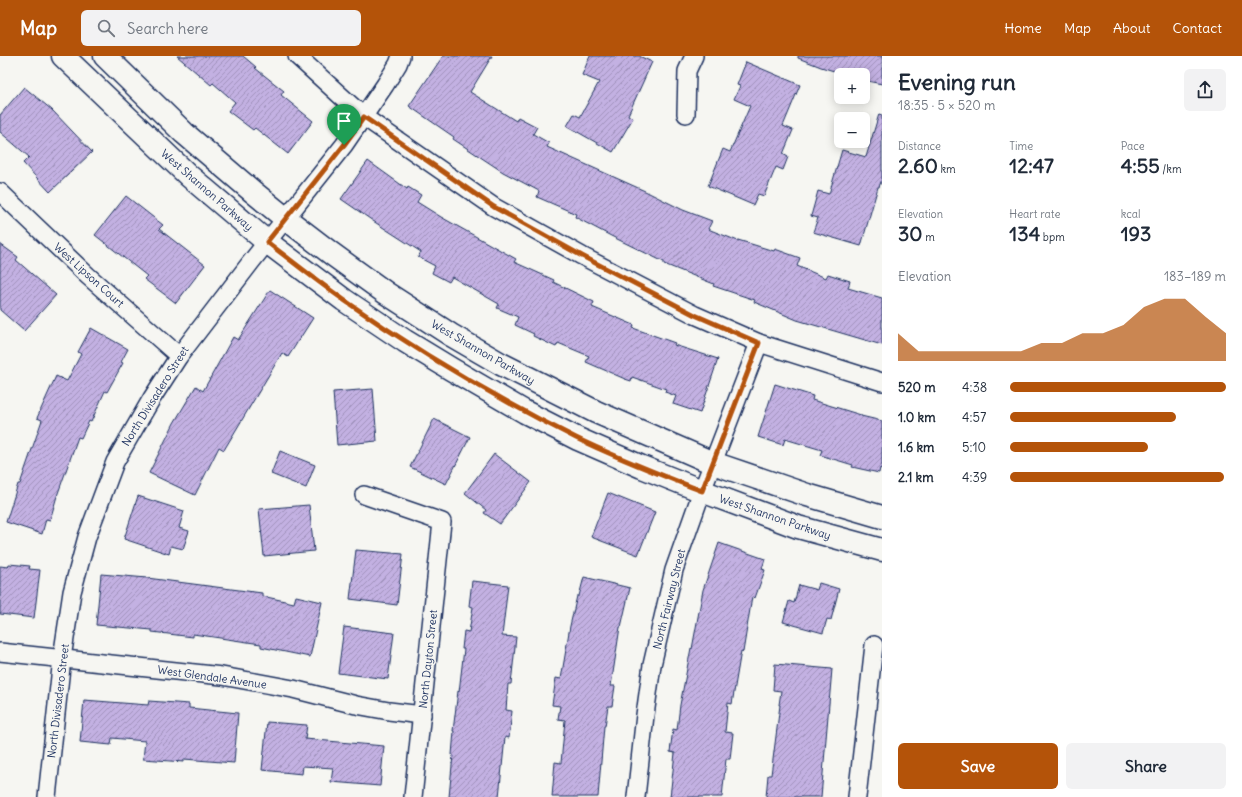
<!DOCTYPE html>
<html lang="en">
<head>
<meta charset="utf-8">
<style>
  body { margin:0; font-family:Delius,sans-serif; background:#f2f2f3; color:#1f2937; height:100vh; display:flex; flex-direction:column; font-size:15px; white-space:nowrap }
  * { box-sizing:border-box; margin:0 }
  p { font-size:13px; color:#747a83 }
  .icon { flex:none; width:22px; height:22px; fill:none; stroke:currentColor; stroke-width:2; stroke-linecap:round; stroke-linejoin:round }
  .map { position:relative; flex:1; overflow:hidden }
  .side { display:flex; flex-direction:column; background:#fff; width:360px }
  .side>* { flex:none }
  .controls { position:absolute; left:834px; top:12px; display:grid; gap:8px }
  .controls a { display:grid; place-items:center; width:36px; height:36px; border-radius:6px; background:#fff; box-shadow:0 2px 10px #0003; font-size:20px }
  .pin { position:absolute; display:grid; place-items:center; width:34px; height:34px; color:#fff; margin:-41px -17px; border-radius:50% 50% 50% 0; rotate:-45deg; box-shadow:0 0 4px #0007 }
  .pin .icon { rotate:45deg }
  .round { display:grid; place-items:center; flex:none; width:42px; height:42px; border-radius:6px; background:#f2f2f3 }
  .headline { display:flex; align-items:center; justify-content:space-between; height:68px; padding:0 16px }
  h1 { font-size:22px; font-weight:800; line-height:30px }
  .stats { display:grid; grid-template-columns:repeat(3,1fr); gap:6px; height:68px; padding:4px 16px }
  .stats div { display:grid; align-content:center }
  .stats b { font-size:20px; font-weight:800 }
  .stats small { font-size:11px; font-weight:400 }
  .stats p { font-size:11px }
  .chart { height:112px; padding:8px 16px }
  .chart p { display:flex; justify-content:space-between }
  .chart svg { width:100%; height:72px; margin-top:4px; fill:#b45309; opacity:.7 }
  .primary-button { display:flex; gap:8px; margin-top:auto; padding:8px 16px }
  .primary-button a { flex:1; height:46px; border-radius:6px; background:#b45309; color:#fff; font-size:16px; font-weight:800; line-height:46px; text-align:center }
  .primary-button a+a { background:#f2f2f3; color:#1f2937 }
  ul { padding:0 16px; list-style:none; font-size:13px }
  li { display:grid; grid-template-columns:64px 48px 1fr; align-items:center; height:30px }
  li i { height:10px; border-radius:5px; background:#b45309 }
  header { display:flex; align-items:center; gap:24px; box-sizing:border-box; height:56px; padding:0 20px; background:#b45309; color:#fff }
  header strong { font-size:19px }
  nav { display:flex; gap:22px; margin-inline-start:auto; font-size:14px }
  .search { width:280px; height:36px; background:#f2f2f3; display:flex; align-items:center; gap:10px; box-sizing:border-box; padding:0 14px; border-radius:6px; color:#747a83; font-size:15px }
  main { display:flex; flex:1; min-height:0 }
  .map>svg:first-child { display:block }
</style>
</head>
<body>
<header>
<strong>Map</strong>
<div class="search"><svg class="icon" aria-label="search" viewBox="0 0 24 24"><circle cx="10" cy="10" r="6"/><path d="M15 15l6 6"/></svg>Search here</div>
<nav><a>Home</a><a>Map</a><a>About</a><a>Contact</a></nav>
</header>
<main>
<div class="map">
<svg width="882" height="741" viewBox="0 0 882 741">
  <defs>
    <pattern id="building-hatch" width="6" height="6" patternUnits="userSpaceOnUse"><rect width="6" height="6" fill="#c3b1e2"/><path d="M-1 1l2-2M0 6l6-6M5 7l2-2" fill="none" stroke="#9e90ba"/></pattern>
  </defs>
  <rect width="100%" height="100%" fill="#f6f6f2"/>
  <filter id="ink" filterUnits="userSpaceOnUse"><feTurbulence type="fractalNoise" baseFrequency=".025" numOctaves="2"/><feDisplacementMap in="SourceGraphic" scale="8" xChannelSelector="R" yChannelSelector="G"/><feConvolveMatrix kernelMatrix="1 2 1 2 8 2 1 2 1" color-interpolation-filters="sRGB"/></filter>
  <g filter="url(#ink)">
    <g fill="url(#building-hatch)" stroke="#1b2f5e">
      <polygon points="177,0 243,0 256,11 255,12 284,35 281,39 313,65 288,98 255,72 253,74 228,55 235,46 213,27 211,29"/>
      <polygon points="443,0 492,0 470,36 516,65 518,61 537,71 533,78 549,87 547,91 645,135 683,154 712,165 708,173 738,185 738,184 774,195 775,193 800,202 797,210 826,222 828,218 850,225 848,232 882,242 882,289 797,264 754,246 755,244 713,230 714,228 664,208 664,206 611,180 575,161 576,158 537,141 539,135 503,116 453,83 454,81 409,50"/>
      <polygon points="590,0 639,0 652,6 628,59 633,62 613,96 567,70 574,58 580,61 599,26 582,19"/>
      <polygon points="798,0 882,0 882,28 867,25 868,19 847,19 821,11 798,2"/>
      <polygon points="746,6 800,29 783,70 793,74 783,98 788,101 783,114 776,111 764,140 758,138 753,149 708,130 723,93 730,96 750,50 734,43 740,30 737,29"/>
      <polygon points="24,31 52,54 92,96 50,136 23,107 29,101 0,76 0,59"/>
      <polygon points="879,58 882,59 882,123 879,131 878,131 861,190 813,176 818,162 811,160 818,135 829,138 842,94 866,101"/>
      <polygon points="368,105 407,133 408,131 421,139 417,146 441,161 516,203 514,206 554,224 553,226 594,246 592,251 634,269 633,272 675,287 674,289 718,303 700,357 673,348 676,340 665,336 666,333 632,321 631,325 625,323 586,306 589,300 558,287 556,291 533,280 534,278 515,269 518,261 497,252 499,248 452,221 449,226 432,217 435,210 418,201 421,196 373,165 341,143"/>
      <polygon points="126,140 163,169 159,173 205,209 176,247 144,223 147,220 95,179"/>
      <polygon points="0,188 18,201 16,204 56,239 24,275 0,254"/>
      <polygon points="270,234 313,262 288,301 282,297 224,394 219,391 195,439 149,417 174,367 196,330 203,335 233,281 238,284"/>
      <polygon points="91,272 128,293 121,306 123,307 107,336 105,335 91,366 89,365 81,382 78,381 57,440 50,464 46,463 42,478 6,466 18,428 20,428 42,364 37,362 56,320 67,325 81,298 78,296"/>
      <polygon points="775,328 813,340 812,344 861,359 861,360 882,365 882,413 880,412 879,417 852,411 853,409 820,399 822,394 785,383 783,389 758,381"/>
      <polygon points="373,333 377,385 337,389 333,336"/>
      <polygon points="434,363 470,381 446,428 410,411"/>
      <polygon points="280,395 315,409 306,432 271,418"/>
      <polygon points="494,398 531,426 500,468 484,457 486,454 465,437"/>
      <polygon points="608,437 655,456 638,499 591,481"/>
      <polygon points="138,440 184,455 179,472 189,475 183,493 171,490 169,498 124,483"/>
      <polygon points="309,449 314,495 264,500 259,453"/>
      <polygon points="719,487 765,503 762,513 765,514 755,542 752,541 743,596 741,595 732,648 728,647 725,676 733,677 730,703 726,703 722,741 670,741 675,697 670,696 673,673 677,674 680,649 691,592 692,593 703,534"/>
      <polygon points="356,494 403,498 397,549 350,543"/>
      <polygon points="9,508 30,510 29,513 40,514 34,562 0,558 0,510 8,511"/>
      <polygon points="101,518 147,522 262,537 262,540 294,547 296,540 322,546 310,601 261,591 261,588 193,578 193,581 152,576 152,574 96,569"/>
      <polygon points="584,521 630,532 621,571 620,571 611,630 615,630 612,650 608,650 605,670 604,670 598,741 552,741 555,706 561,707 565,664 558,663 560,650 552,649 556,622 561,623 570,570 577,540 579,540"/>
      <polygon points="472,525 508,529 502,580 516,581 511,628 508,628 506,654 512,655 509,682 505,681 499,741 449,741 453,699 452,699 454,675 453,675 458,635 459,636 464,593 462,593 464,575 469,576 473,551 469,550"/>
      <polygon points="819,527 839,533 831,564 827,563 823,577 783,566 789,545 794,547 799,529 817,534"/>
      <polygon points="344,571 394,577 388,623 338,617"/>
      <polygon points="775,608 832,613 821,741 766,741 768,719 771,719 780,649 779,649 781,635 773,634"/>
      <polygon points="84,644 148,649 149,645 189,648 189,652 238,657 234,707 184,703 184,706 143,703 145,685 112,682 111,689 80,686"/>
      <polygon points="267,666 307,669 305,683 384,690 380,730 331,726 333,712 303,710 302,718 262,714"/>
    </g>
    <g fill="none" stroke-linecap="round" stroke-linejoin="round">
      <defs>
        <g id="street">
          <polyline points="297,0 364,61 494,151 582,200 695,259 759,287 882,326"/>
          <polyline points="686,58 687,15 694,0"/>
          <polyline points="0,136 88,220 179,300"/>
          <polyline points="364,439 442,466 413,741"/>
          <polyline points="0,596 222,620 293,633 356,649 389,655 422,659"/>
          <polyline points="47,741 62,602 72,536 87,481 115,406 152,342 179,300 251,206 344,89 385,29 398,8 401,0"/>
          <polyline points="636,741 645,659 652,609 674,514 702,435 759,287"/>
          <polyline points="857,741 874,589"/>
        </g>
        <g id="secondary">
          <polyline points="63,0 189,120 267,186 344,244 405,285 451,313 525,356 578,383 642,411 702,435 798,471 882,494"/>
          <polyline points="105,0 184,77 252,135 285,162 332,198 386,237 451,279 501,308 596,356 713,407 807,439 882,461"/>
        </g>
      </defs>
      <use href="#street" stroke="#1b2f5e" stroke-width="20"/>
      <use href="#secondary" stroke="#1b2f5e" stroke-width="25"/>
      <use href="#street" stroke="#f6f6f2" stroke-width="17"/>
      <use href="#secondary" stroke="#f6f6f2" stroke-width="22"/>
    </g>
  </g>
  <g fill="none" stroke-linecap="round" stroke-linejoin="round" filter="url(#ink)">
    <defs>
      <path id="route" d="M364 61 494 151 582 200 695 259 759 287 702 435C659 418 617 402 576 382 496 342 418 296 344 244 318 226 293 206 267 186L344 89Z"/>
    </defs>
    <use href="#route" stroke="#fff" stroke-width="8"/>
    <use href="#route" stroke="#b45309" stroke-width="5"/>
  </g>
  <g text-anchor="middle" stroke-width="3" stroke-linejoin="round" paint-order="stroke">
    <g font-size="11" fill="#1b2f5e" stroke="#f6f6f2">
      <text transform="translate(207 134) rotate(41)" y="4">West Shannon Parkway</text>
      <text transform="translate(89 219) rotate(42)" y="4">West Lipson Court</text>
      <text transform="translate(483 296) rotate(30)" y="4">West Shannon Parkway</text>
      <text transform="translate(155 340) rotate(-58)" y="4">North Divisadero Street</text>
      <text transform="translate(775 461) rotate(19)" y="4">West Shannon Parkway</text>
      <text transform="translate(669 543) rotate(-76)" y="4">North Fairway Street</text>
      <text transform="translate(428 603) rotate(-84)" y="4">North Dayton Street</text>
      <text transform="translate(212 621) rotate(8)" y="4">West Glendale Avenue</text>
      <text transform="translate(58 645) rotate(-83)" y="4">North Divisadero Street</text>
    </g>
  </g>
</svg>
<div class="controls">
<a>+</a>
<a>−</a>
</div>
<div class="pin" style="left:344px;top:89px;background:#1e9e55"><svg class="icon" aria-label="arrive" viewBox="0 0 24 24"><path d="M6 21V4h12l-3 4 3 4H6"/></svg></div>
</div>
<section class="side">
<div class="headline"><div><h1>Evening run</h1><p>18:35 · 5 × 520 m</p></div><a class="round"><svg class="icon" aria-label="share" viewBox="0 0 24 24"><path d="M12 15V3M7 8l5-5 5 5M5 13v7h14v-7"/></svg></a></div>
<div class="stats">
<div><p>Distance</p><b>2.60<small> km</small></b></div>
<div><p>Time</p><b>12:47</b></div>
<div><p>Pace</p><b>4:55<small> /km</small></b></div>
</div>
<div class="stats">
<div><p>Elevation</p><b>30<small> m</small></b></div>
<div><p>Heart rate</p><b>134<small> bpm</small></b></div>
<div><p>kcal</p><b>193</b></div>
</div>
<div class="chart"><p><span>Elevation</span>183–189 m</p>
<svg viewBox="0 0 160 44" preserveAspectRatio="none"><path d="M0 44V27L10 38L20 38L30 38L40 38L50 38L60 38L70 33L80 33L90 27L100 27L110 22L120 11L130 6L140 6L150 17L160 27V44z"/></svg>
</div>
<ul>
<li><b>520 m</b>4:38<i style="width:100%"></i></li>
<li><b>1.0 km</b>4:57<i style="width:77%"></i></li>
<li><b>1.6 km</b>5:10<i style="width:64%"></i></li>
<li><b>2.1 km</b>4:39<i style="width:99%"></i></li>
</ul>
<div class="primary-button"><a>Save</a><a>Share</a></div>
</section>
</main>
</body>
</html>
